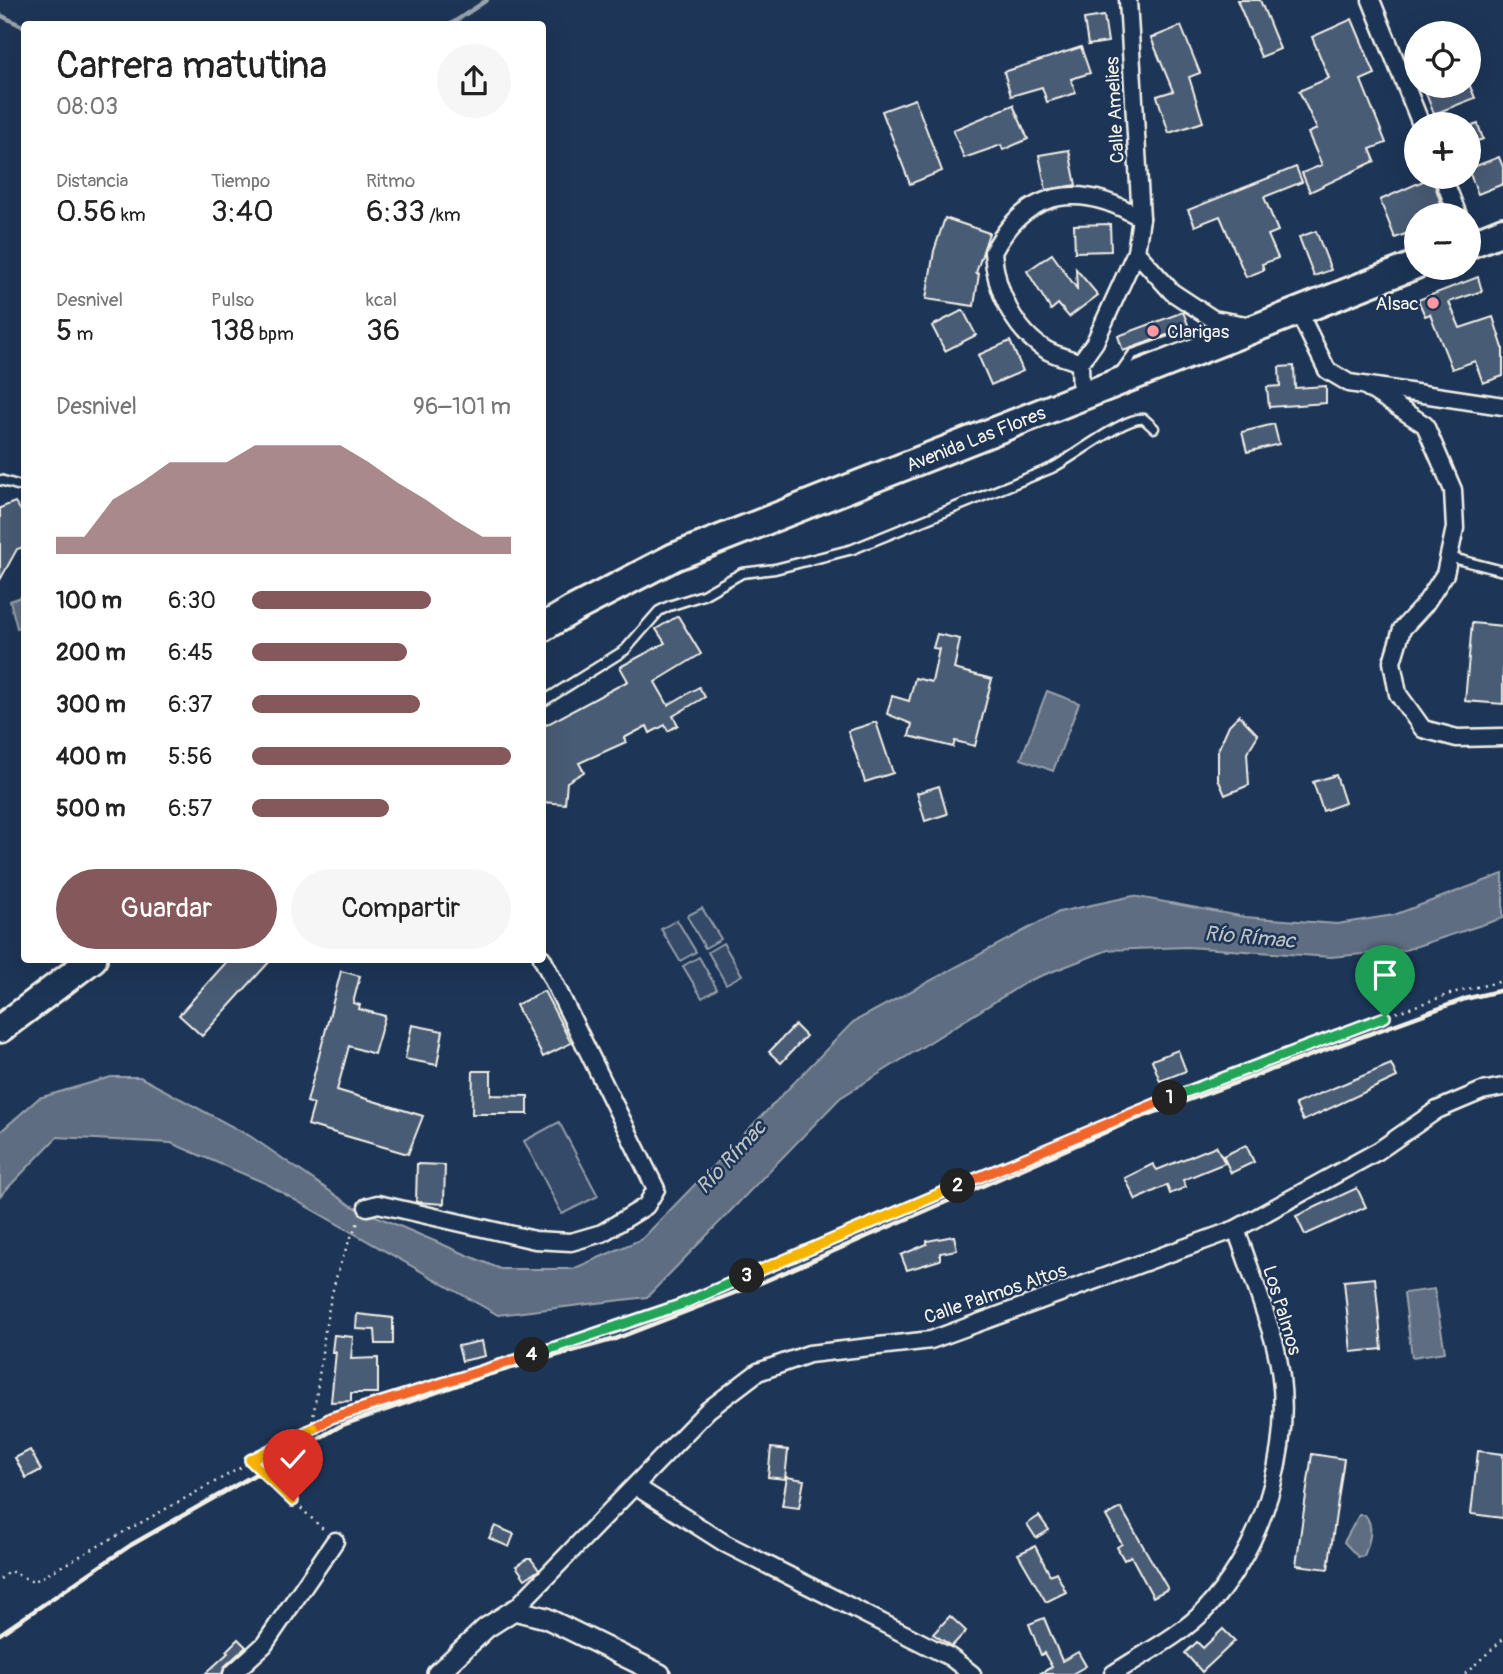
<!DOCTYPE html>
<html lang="es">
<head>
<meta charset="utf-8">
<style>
  body { margin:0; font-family:Pangolin,sans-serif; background:#f6f6f6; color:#222; height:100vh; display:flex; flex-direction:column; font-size:26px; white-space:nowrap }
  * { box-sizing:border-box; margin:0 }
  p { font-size:23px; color:#767676 }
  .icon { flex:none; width:38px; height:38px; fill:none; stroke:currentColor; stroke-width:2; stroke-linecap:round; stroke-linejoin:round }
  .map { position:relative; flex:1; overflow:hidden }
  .sheet { position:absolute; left:21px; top:21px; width:525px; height:942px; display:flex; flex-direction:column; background:#fff; border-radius:7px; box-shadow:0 7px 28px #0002 }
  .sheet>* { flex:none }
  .tools { position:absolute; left:1404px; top:21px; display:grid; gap:14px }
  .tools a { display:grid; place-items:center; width:77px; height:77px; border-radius:50%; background:#fff; box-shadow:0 7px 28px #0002; font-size:35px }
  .pin { position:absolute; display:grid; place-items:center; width:60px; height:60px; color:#fff; margin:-72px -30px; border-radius:50% 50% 50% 0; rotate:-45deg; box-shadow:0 0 7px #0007 }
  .pin .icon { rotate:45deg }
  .km { position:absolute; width:35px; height:35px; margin:-18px; border-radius:50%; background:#222; color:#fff; font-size:19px; line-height:35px; text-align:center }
  .round { display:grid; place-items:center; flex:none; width:74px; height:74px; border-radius:37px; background:#f6f6f6 }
  .overview { display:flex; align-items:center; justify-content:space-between; height:119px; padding:0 35px }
  h1 { font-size:38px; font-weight:600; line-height:52px }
  .figures { display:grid; grid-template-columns:repeat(3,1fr); gap:10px; height:119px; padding:7px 35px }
  .figures div { display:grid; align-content:center }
  .figures b { font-size:30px; font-weight:600 }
  .figures small { font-size:19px; font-weight:400 }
  .figures p { font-size:19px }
  .chart { height:196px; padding:14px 35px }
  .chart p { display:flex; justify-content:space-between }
  .chart svg { width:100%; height:126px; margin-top:7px; fill:#85585c; opacity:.7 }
  .button { display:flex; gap:14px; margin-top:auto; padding:14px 35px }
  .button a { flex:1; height:80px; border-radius:42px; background:#85585c; color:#fff; font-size:28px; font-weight:600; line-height:80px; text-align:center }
  .button a+a { background:#f6f6f6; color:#222 }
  ul { padding:0 35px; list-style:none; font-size:23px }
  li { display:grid; grid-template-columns:112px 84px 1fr; align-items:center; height:52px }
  li i { height:18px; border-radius:9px; background:#85585c }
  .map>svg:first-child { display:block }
</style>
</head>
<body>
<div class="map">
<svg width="1503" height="1674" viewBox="0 0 1503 1674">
  <rect width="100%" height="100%" fill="#1d3557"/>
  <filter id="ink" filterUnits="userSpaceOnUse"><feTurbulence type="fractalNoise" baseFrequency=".0143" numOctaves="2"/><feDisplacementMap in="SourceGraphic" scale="14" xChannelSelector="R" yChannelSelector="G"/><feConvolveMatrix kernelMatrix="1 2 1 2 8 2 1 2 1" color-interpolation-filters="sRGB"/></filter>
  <g filter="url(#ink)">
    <g fill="#354a67" stroke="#949ea8" stroke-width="2">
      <polygon points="702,908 721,939 705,948 687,916"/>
      <polygon points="677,920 696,952 680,961 661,929"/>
      <polygon points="723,943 742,975 726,984 708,952"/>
      <polygon points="699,957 717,989 702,998 683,966"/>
      <polygon points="559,1122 598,1196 562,1214 524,1141"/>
    </g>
    <g fill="#5e6d82" stroke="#9aa2ab" stroke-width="2">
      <polygon points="24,596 24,626 17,628 10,601"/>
      <polygon points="1047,691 1079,703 1053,771 1021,759"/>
      <polygon points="1503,874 1503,918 1405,950 1331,957 1187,947 1108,950 1028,981 840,1098 647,1297 498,1315 265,1183 171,1143 57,1137 0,1196 0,1132 39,1098 111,1077 140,1077 250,1136 350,1205 500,1269 573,1269 642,1239 853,1022 1059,912 1133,896 1245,917 1337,924 1394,915"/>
      <polygon points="1434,1289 1445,1352 1412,1357 1404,1293"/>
      <path d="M1359 1515H1365C1375 1527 1369 1543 1364 1556L1358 1557 1344 1542Z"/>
    </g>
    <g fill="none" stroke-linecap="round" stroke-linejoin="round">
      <g stroke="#9aa2ab" stroke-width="4.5">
        <polyline points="0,15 24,27"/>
        <polyline points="451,24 487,0"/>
      </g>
    </g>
    <g fill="#485b74" stroke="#f4f1e8" stroke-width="2">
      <polygon points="1237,0 1260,0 1280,49 1261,57"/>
      <polygon points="1104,16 1108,42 1088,45 1084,19"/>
      <polygon points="1352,19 1375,74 1361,80 1386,143 1370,149 1375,161 1310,192 1302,173 1322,165 1308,133 1317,129 1299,91 1329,78 1312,37"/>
      <polygon points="1181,26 1200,73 1189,77 1203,122 1169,133 1157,96 1173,91 1151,38"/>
      <polygon points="1081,47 1090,73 1071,79 1076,93 1047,102 1042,87 1011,96 1004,72"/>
      <polygon points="1423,86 1470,86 1475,98 1434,114"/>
      <polygon points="915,99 942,171 910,184 882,111"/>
      <polygon points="1013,105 1028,139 1003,150 1001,145 964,158 953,130"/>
      <polygon points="1478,124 1483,139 1468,144 1468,127"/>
      <polygon points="1069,150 1076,185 1046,190 1039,155"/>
      <polygon points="1499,157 1503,167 1503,184 1478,194 1468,169"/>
      <polygon points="1296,167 1302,182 1264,197 1278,231 1268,235 1278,258 1262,264 1264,270 1246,277 1220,216 1195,226 1188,210"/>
      <polygon points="1432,177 1445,215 1416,215 1416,230 1395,238 1380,200"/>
      <polygon points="945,218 989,233 976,273 979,274 974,306 926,299 934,251"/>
      <polygon points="1110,224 1111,251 1075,252 1074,225"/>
      <polygon points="1316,231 1331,270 1314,276 1299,237"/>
      <polygon points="1052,254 1077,289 1076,269 1098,295 1069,317 1058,304 1051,310 1027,271"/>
      <polygon points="1478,277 1482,291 1449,302 1460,328 1493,317 1503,348 1503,376 1483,383 1475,361 1452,369 1430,314 1425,316 1418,300"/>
      <polygon points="963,310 976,335 945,351 932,326"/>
      <polygon points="1183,312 1189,327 1123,351 1118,336"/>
      <polygon points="1010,341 1023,371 991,385 978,355"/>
      <polygon points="1294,366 1295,388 1326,386 1326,403 1269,407 1267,387 1280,386 1279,367"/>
      <polygon points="1274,424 1279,444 1247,452 1242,432"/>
      <polygon points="15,502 24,515 24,547 17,549 0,580 0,508"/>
      <polygon points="678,616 701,654 655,682 668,705 699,687 705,697 673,716 678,725 668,731 665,725 650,733 647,726 624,738 626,742 579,763 584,772 567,782 565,804 542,802 542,727 628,681 620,667 665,643 656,629"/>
      <polygon points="1472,623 1503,626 1503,704 1465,701"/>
      <polygon points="937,634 960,639 954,669 992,679 975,746 955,741 953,747 909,736 912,724 887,714 892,696 909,701 915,678 932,682 939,649 933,648"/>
      <polygon points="1239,715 1258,735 1247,753 1249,785 1225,795 1218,779 1218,750 1229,725"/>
      <polygon points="876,722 893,773 865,782 848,731"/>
      <polygon points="1336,775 1345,803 1323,811 1313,782"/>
      <polygon points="939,786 947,814 925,821 917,793"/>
      <polygon points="229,959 272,959 202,1036 179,1015"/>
      <polygon points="341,971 360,976 353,1003 360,1005 359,1009 385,1016 374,1054 349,1046 337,1090 423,1116 408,1154 308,1125 314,1104 307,1102"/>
      <polygon points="544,991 571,1043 543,1057 516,1005"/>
      <polygon points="412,1025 443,1031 437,1065 405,1059"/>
      <polygon points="795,1025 806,1036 781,1063 769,1052"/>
      <polygon points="1178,1050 1186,1071 1160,1081 1152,1060"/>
      <polygon points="1391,1064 1397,1077 1303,1121 1295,1104"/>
      <polygon points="473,1071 491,1071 491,1095 528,1096 528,1114 472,1114"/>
      <polygon points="1246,1145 1254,1162 1231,1173 1223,1156"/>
      <polygon points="1216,1146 1225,1163 1183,1180 1186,1187 1170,1194 1167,1185 1136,1200 1125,1178 1153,1164 1157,1170"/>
      <polygon points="417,1164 445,1165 444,1204 416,1202"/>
      <polygon points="1357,1188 1366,1207 1305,1235 1296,1216"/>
      <polygon points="954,1236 957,1250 940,1253 940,1260 907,1270 901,1255 927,1244 927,1241"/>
      <polygon points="1375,1278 1382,1349 1351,1352 1344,1281"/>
      <polygon points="357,1314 393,1318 393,1344 376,1344 375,1330 356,1329"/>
      <polygon points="334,1335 353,1337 351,1359 378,1358 378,1393 351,1393 351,1401 331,1402 336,1352 332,1352"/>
      <polygon points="482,1341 485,1356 462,1361 458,1346"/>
      <polygon points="771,1448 788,1450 785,1479 768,1477"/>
      <polygon points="30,1450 41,1470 26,1478 15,1458"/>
      <polygon points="1478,1451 1503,1454 1503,1518 1471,1514"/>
      <polygon points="1312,1454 1344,1459 1328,1569 1296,1565"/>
      <polygon points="787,1477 804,1480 799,1508 782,1506"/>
      <polygon points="1121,1508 1168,1589 1153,1597 1131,1556 1124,1560 1117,1547 1122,1544 1106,1516"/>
      <polygon points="1039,1516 1049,1530 1036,1538 1027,1524"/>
      <polygon points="495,1526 514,1534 509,1547 489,1538"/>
      <polygon points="1035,1546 1050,1575 1056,1572 1066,1592 1046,1602 1018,1554"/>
      <polygon points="527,1559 531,1559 539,1570 525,1579 516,1566"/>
      <polygon points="950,1616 966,1631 952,1646 933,1634"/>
      <polygon points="1044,1618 1062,1661 1078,1652 1086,1666 1072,1674 1039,1674 1052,1667 1044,1653 1041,1655 1029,1624"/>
      <polygon points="1223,1629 1235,1641 1202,1672 1185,1653 1197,1642 1203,1648"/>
      <polygon points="238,1639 246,1647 225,1666 222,1674 205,1674 228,1653 226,1651"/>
    </g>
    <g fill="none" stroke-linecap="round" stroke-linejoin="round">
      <defs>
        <g id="service">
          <polyline points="1118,375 1133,354 1192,333 1208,340"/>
          <polyline points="0,480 24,487"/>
          <polyline points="1449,557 1503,571"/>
          <path d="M542 702 625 650 659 611 669 606 703 595 742 573 775 569 853 549 1052 468C1074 457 1125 416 1144 419L1154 428"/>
        </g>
        <g id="minor">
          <polyline points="1128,0 1141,218 1136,252 1172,292 1213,319 1252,326"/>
          <polyline points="1371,0 1421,124"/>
          <polyline points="1443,177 1458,215"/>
          <polyline points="1298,311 1327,370 1349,383 1503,406"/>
          <path d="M1080 363C1070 359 1058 356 1048 351 1014 332 995 289 993 252 1027 188 1081 182 1141 218"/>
          <polyline points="1367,387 1425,425 1453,490 1455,528 1445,574 1425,604 1402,629 1392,662 1398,694 1423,729 1457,738 1503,737"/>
          <polyline points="1081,398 1080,363 1095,342 1136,252"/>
          <polyline points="367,1207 378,1204 535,1240 571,1242 602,1233 646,1206 656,1189 542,958"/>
          <polyline points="635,1486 726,1544 950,1657 972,1674"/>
          <polyline points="514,1610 708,1410 758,1372 809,1354 931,1340 1236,1229 1378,1151 1437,1110 1482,1091 1503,1087"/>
          <polyline points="232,1674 264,1645 335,1541"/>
          <path d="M1113 1674C1143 1654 1180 1636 1205 1610 1267 1543 1298 1435 1275 1345 1264 1306 1249 1267 1236 1229"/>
        </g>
        <polyline id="tertiary" points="437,1674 486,1628 514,1610 546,1618 660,1674"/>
        <g id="trunk">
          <polyline points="1468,245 1503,231"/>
          <path id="s1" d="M542 628 572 610 674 557 1416 265"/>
          <polyline points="0,1029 93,959"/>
        </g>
      </defs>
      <use href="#service" stroke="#f4f1e8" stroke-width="13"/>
      <use href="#minor" stroke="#f4f1e8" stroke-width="21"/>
      <use href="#tertiary" stroke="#f4f1e8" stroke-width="24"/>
      <use href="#trunk" stroke="#f4f1e8" stroke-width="32"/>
      <g stroke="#f4f1e8" stroke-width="2.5" stroke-dasharray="2 5" stroke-linecap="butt">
        <path d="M311 1429C325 1353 322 1289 360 1219"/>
        <polyline points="250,1460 324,1530"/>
        <polyline points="0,1579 10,1571 33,1582 331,1418 680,1305 1124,1115 1314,1041 1456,992 1503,981"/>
        <polyline points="1465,1674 1503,1639"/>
      </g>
      <use href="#service" stroke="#1d3557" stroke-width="8"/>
      <use href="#minor" stroke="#1d3557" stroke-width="16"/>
      <use href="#tertiary" stroke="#1d3557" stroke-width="19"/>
      <use href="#trunk" stroke="#1d3557" stroke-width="26"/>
      <polyline stroke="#f4f1e8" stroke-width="4.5" points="0,1634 131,1545 342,1425 483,1376 615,1339 765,1281 1131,1121 1465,999 1503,990"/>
    </g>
  </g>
  <g fill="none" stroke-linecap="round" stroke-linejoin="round" filter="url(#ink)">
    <defs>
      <polyline id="split-1" points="1170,1098 1385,1017"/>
      <polyline id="split-2" points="958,1186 1170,1098"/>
      <polyline id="split-3" points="747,1276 958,1186"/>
      <polyline id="split-4" points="532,1355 680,1305 747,1276"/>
      <polyline id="split-5" points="314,1428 331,1418 532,1355"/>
      <polyline id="split-6" points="293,1501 250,1460 314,1428"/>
    </defs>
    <use href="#split-1" stroke="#fff" stroke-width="14"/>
    <use href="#split-2" stroke="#fff" stroke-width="14"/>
    <use href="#split-3" stroke="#fff" stroke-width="14"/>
    <use href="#split-4" stroke="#fff" stroke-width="14"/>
    <use href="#split-5" stroke="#fff" stroke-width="14"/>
    <use href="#split-6" stroke="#fff" stroke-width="14"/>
    <use href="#split-1" stroke="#22a559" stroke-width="9"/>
    <use href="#split-2" stroke="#f0652b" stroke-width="9"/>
    <use href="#split-3" stroke="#f5b400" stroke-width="9"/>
    <use href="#split-4" stroke="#22a559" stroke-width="9"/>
    <use href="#split-5" stroke="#f0652b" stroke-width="9"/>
    <use href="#split-6" stroke="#f5b400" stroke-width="9"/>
  </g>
  <g fill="#ff9aa2" stroke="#1d3557" stroke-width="2.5">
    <circle cx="1433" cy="303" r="7"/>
    <circle cx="1153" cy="331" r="7"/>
  </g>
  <g text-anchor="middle" stroke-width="5" stroke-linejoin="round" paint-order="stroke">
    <g font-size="19" fill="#f4f1e8" stroke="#1d3557">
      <text transform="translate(1114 110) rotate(-93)" y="7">Calle Amelies</text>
      <text dy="7" stroke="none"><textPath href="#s1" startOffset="474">Avenida Las Flores</textPath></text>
      <text transform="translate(995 1293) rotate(-19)" y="7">Calle Palmos Altos</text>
      <text transform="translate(1283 1310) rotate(73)" y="7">Los Palmos</text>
    </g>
    <g font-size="19" fill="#f4f1e8" stroke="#1d3557" text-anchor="end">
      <text x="1419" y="310">Alsac</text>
      <text x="1167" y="338" text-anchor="start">Clarigas</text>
    </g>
    <g font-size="21" font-style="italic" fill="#c0c3c4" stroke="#1d3557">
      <text transform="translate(1250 937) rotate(5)" y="7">Río Rímac</text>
      <text transform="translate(731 1157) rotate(-47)" y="7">Río Rímac</text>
    </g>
  </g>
</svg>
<div class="tools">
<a><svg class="icon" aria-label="locate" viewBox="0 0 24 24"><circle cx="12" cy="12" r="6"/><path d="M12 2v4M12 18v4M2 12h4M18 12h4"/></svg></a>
<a>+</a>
<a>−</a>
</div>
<div class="pin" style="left:1385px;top:1017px;background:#1e9e55"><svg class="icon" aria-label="arrive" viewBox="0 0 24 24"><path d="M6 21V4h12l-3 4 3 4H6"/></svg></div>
<div class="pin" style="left:293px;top:1501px;background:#d93025"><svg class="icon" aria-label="check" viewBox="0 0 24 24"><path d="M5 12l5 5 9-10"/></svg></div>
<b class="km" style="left:1170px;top:1098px">1</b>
<b class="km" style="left:958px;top:1186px">2</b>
<b class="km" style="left:747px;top:1276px">3</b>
<b class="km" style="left:532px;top:1355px">4</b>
<section class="sheet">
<div class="overview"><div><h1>Carrera matutina</h1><p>08:03</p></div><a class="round"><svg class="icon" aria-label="share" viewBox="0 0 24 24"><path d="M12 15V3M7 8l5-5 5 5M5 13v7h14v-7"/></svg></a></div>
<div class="figures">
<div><p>Distancia</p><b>0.56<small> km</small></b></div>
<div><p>Tiempo</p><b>3:40</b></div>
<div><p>Ritmo</p><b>6:33<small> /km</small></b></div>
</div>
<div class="figures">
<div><p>Desnivel</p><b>5<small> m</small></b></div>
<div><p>Pulso</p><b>138<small> bpm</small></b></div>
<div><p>kcal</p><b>36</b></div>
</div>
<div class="chart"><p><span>Desnivel</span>96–101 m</p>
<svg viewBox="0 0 160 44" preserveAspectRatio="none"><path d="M0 44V38L10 38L20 25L30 19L40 12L50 12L60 12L70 6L80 6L90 6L100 6L110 12L120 19L130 25L140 32L150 38L160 38V44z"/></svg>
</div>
<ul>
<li><b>100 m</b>6:30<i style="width:69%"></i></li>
<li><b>200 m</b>6:45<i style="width:60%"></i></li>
<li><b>300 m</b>6:37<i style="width:65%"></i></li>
<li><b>400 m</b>5:56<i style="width:100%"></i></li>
<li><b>500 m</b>6:57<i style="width:53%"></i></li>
</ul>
<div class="button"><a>Guardar</a><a>Compartir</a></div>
</section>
</div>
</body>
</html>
